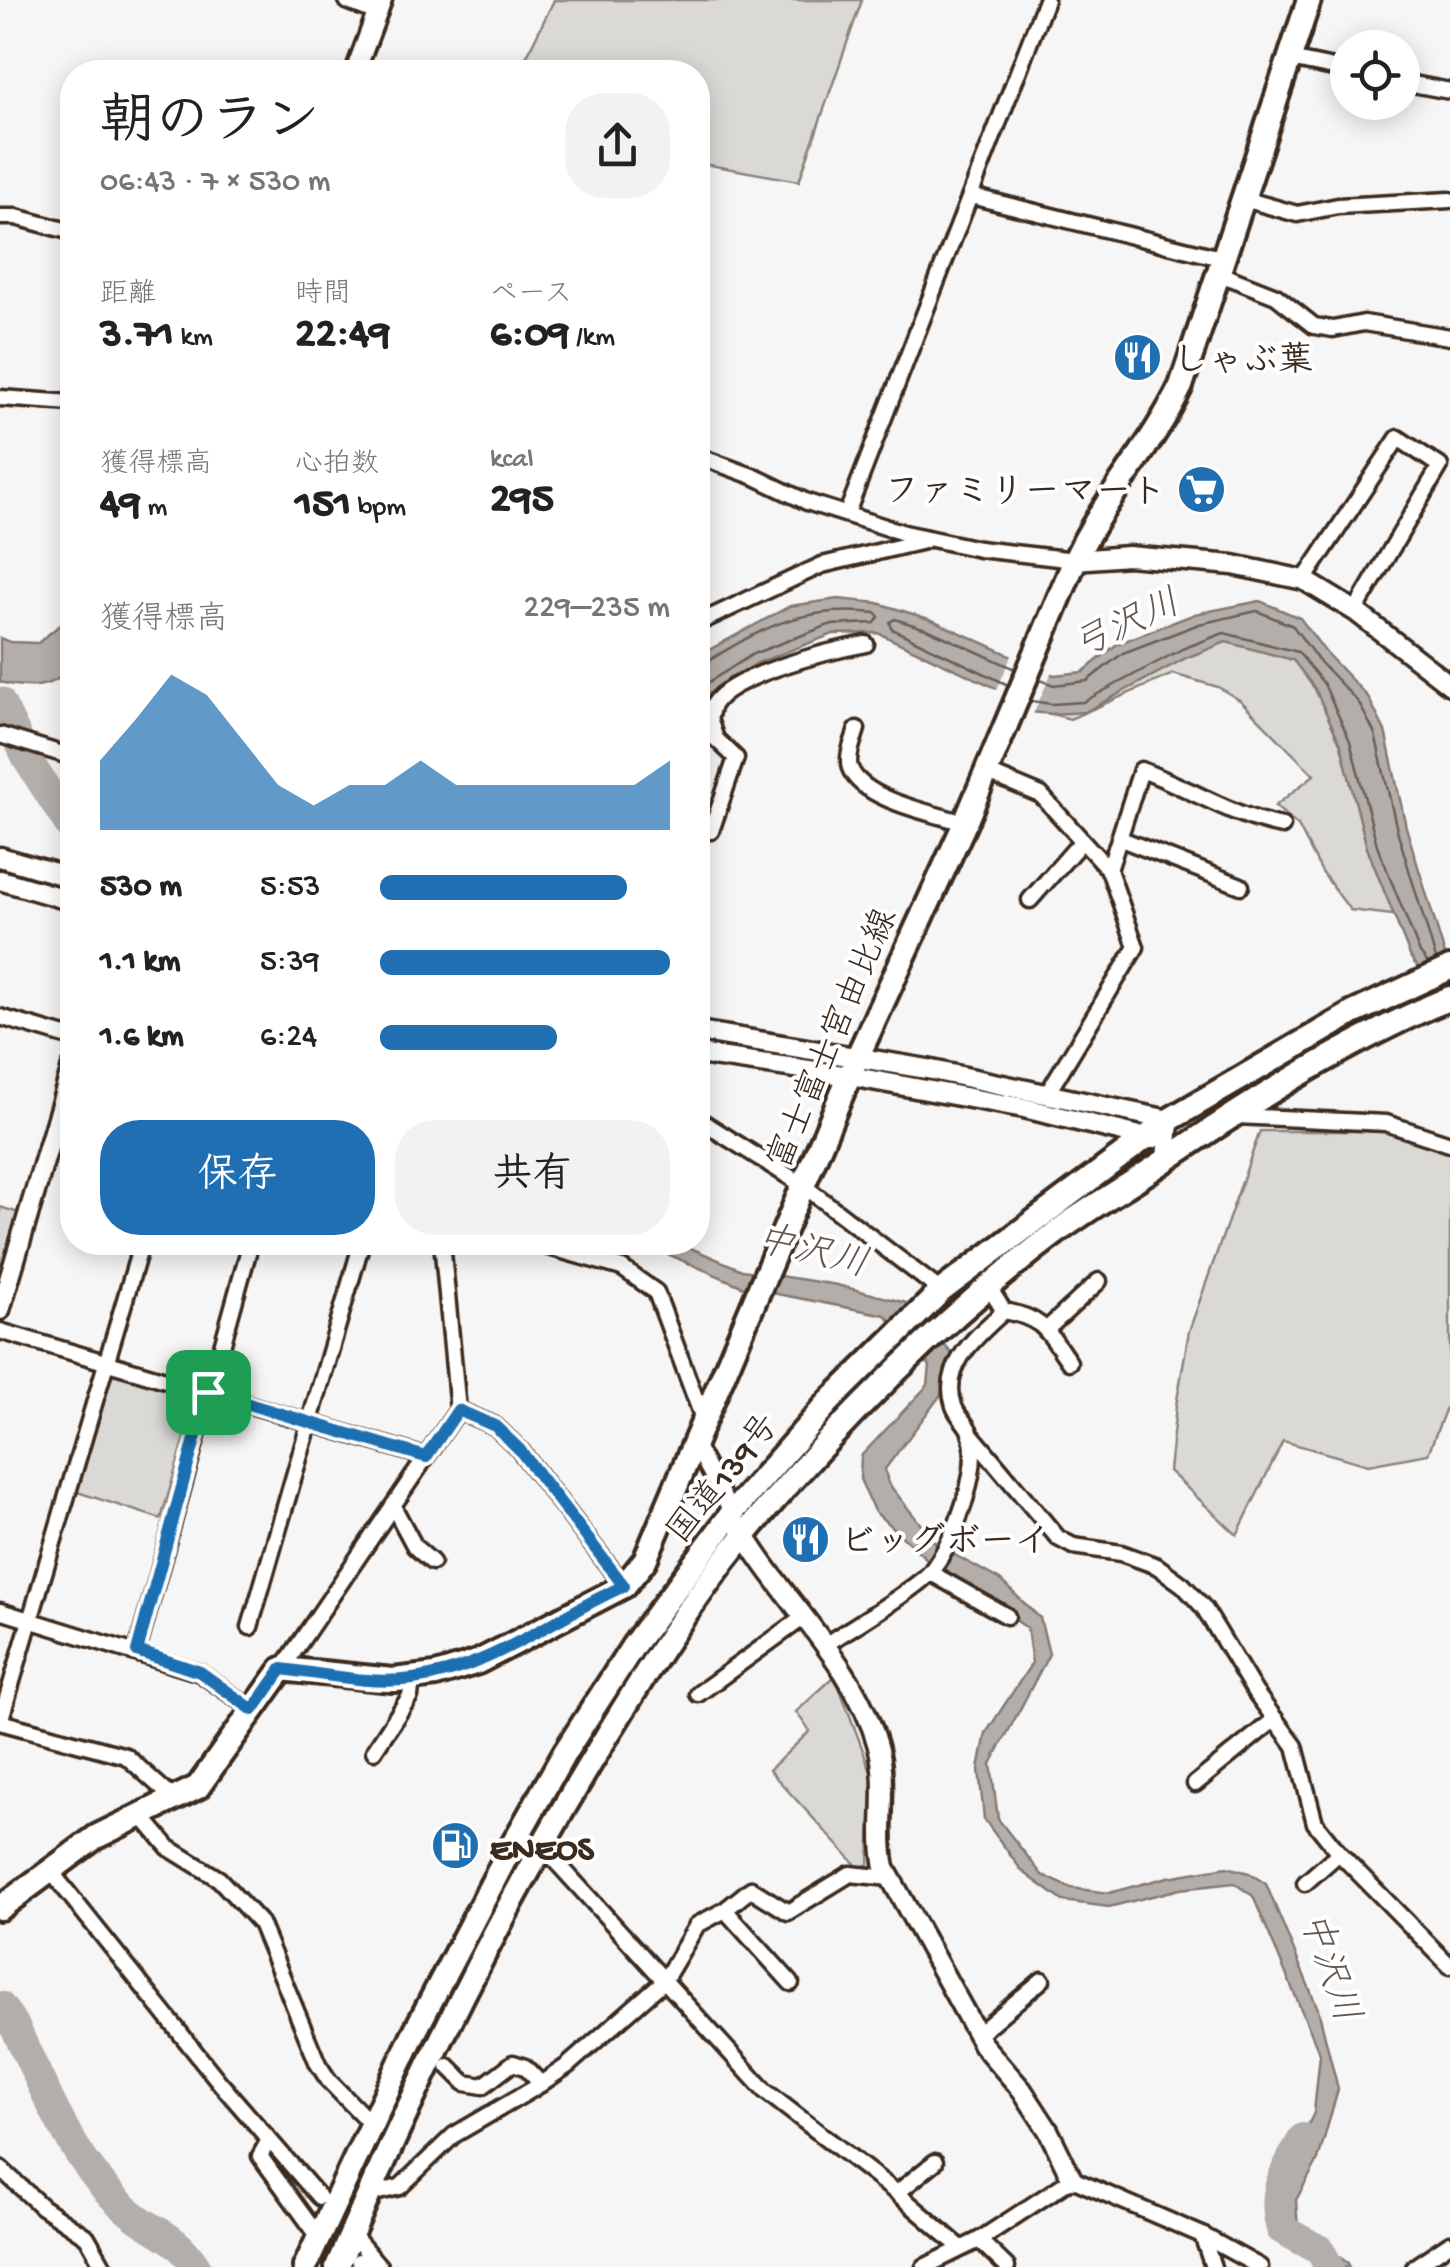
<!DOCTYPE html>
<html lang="ja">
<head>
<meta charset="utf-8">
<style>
  body { margin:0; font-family:"Gochi Hand","Klee One",sans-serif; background:#f2f2f2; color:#222; height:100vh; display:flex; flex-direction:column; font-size:38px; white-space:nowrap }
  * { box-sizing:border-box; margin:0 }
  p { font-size:32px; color:#767676 }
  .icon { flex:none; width:55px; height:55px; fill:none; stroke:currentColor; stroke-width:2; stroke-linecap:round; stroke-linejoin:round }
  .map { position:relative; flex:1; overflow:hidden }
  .side { position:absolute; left:60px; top:60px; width:650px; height:1195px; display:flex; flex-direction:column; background:#fff; border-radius:40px; box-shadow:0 5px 25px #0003 }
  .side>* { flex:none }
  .controls { position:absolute; left:1330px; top:30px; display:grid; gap:20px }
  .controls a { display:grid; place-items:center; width:90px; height:90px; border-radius:50%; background:#fff; box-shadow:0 5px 25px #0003; font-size:50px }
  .pin { position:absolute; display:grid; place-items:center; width:85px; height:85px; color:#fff; margin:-42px; border-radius:20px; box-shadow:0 5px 15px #0006 }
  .round { display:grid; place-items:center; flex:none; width:105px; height:105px; border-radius:40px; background:#f2f2f2 }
  .overview { display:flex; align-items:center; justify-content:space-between; height:170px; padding:0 40px }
  h1 { font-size:55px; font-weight:800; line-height:75px }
  .metrics { display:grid; grid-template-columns:repeat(3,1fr); gap:15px; height:170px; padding:10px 40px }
  .metrics div { display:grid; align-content:center }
  .metrics b { font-size:42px; font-weight:800 }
  .metrics small { font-size:28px; font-weight:400 }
  .metrics p { font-size:28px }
  .chart { height:280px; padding:20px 40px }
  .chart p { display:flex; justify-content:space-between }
  .chart svg { width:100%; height:180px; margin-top:10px; fill:#1f6fb2; opacity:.7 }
  .primary-button { display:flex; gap:20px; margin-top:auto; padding:20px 40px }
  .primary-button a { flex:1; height:115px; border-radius:40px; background:#1f6fb2; color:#fff; font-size:40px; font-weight:800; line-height:115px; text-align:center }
  .primary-button a+a { background:#f2f2f2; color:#222 }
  ul { padding:0 40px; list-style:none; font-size:32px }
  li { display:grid; grid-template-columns:160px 120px 1fr; align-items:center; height:75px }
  li i { height:25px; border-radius:12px; background:#1f6fb2 }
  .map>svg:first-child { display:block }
</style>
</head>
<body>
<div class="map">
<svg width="1450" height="2267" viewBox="0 0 1450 2267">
  <rect width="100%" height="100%" fill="#f7f6f6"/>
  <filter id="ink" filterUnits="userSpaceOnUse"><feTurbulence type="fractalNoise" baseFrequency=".01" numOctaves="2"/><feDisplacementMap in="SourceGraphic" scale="20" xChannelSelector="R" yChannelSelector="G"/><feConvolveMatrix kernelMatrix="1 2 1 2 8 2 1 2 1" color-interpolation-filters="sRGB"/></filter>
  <g filter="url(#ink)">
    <g fill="#dbd9d6" stroke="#8b827a" stroke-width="2.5">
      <polygon points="554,0 862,0 799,181 698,163 698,72 519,72"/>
      <polygon points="1245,639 1301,664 1334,720 1404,888 1392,915 1350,910 1322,872 1298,826 1275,806 1314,775 1241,701 1218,687 1173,674 1070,719 1044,712 1200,646"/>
      <polygon points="1260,1131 1411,1131 1450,1148 1450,1397 1428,1454 1368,1465 1283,1441 1237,1535 1169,1471 1176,1406 1189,1331"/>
      <polygon points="0,1207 19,1213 4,1264 0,1263"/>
      <polygon points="115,1373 197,1397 161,1519 74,1491 107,1377"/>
      <polygon points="835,1676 873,1777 869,1864 859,1868 769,1770 810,1731 796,1712"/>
    </g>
    <g fill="#b4aeaa" stroke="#847972" stroke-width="2.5">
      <polygon points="838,599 878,603 932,620 1054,675 1083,672 1117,644 1195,614 1260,601 1300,618 1326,653 1368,697 1385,731 1406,827 1445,955 1450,960 1450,1008 1411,958 1367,848 1341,745 1315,689 1293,660 1226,642 1186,658 1085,712 1052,714 1030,712 996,688 878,633 833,634 757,663 698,701 698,656 790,606"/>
      <path d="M72 615V667C51 690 29 689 0 682V638L10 642 38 643Z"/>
      <polygon points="642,1243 679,1243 742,1270 837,1285 907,1303 954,1356 940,1396 885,1469 888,1483 937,1545 1000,1580 1040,1618 1049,1654 991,1764 998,1819 1042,1875 1071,1888 1109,1893 1168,1877 1227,1867 1249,1873 1266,1884 1318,2009 1338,2089 1318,2160 1296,2200 1298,2229 1348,2263 1349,2267 1322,2267 1285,2235 1278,2216 1284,2173 1314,2113 1320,2054 1253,1896 1234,1883 1180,1889 1109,1907 1063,1901 1022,1871 984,1819 979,1769 986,1733 1032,1663 1027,1628 930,1562 874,1511 860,1479 861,1456 928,1385 930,1366 885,1315 746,1288"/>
    </g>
    <polygon fill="#f7f6f6" points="1013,652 1053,669 1032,717 995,694"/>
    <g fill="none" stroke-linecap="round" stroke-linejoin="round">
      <g stroke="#6b5f56" stroke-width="2.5">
        <path d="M698 664 705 663C765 626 804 605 876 613L879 617 875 623 829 625 753 654 698 689"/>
        <polyline points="1040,680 1054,685 1087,681 1123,653 1199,624 1257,611 1293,626 1318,660 1359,703 1375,734 1397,830 1436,959"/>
        <polyline points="1008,685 892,629 890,622 895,619 929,630 1015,669"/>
        <polyline points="1031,701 1052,704 1083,702 1182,649 1224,633 1298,652 1324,684 1350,741 1377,845 1420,953 1428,963"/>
      </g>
      <g stroke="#b4aeaa" stroke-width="30">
        <polyline points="0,702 29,762 72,829"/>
        <path d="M0 2006 14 2025C44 2088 72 2162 126 2209 153 2233 175 2233 196 2267"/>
        <path d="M1303 2138C1285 2172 1270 2189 1281 2229L1320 2250 1329 2267"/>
      </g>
      <defs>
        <g id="minor">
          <polyline points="1290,59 1348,71"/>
          <polyline points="1402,82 1450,91"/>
          <polyline points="971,196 1225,259"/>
          <polyline points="1244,199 1297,214 1338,206 1450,200"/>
          <polyline points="0,217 16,217 72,232"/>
          <polyline points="1220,274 1276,296 1314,326 1333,329 1364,323 1450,337"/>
          <polyline points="0,398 72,403"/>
          <polyline points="698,456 755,477 807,502 904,533 979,549 1075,560"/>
          <polyline points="847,513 1046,0"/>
          <polyline points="1304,580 1398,438 1440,466 1355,611"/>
          <polyline points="698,623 822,565 924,541"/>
          <path d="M698 721 709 719C711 714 711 708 714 704 731 675 833 650 866 644"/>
          <path d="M857 729C854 740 846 756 850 768 862 800 935 814 965 823"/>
          <polyline points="0,735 72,757"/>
          <polyline points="986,772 1041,795 1109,870 1136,947 1047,1094"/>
          <polyline points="698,822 711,831 736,758 716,739 709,719"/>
          <polyline points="1121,839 1241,886"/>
          <path d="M1109 870 1141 770C1188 787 1233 817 1282 826"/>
          <polyline points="1030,900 1082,841"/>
          <polyline points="0,1017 72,1038"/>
          <polyline points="1236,1116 1386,1123 1450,1144"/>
          <polyline points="698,1119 804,1186 941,1291"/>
          <polyline points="531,1242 622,1268 656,1292 703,1419"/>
          <path d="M1004 1311C1044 1318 1047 1331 1069 1362"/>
          <polyline points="1046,1330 1099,1281"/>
          <polyline points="0,1331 426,1457"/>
          <polyline points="458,1410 495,1426 519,1449 624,1586"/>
          <polyline points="970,1433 1058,1538 1073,1546 1121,1553 1157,1566 1183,1585 1204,1608 1255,1692 1295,1746 1315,1823 1339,1853 1450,1966"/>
          <polyline points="694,1443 732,1513"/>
          <polyline points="393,1506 415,1547 432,1562"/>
          <polyline points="931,1573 1007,1616"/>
          <polyline points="0,1611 200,1673 253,1710"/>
          <polyline points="250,1627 362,1242"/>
          <path d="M825 1645C847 1630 920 1587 932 1570 954 1540 982 1470 970 1432 967 1423 957 1416 954 1406 940 1365 978 1335 1004 1311L990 1289"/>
          <polyline points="137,1651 251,1242"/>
          <polyline points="282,1669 458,1410 442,1242"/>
          <polyline points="698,1694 804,1617"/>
          <polyline points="0,1722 142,1242"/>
          <polyline points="0,1722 126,1756 175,1800"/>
          <polyline points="374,1751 410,1696 412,1679"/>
          <polyline points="1195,1784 1275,1719"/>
          <polyline points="141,1815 169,1848 219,1879 260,1923 318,2064 329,2081 373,2126"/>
          <polyline points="540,1844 765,2091 897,2193 961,2248"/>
          <polyline points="49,1869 220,2083 319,2197"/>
          <polyline points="1305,1883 1339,1853"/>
          <polyline points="725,1910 791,1983"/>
          <polyline points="977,2035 1042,1980"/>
          <polyline points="448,2066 465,2083 483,2086 513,2063 525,2067 541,2084"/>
          <polyline points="269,2140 260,2156 318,2236"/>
          <polyline points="0,2168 42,2207 87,2237 104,2267"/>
          <polyline points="897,2193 935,2162"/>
          <polyline points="370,2194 400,2187 454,2135 533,2089 567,2066 664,1981 697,1925 725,1910 751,1889 788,1912 850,1874 890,1878"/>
          <polyline points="352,2234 380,2267"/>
          <polyline points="1202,2235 1213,2267"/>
          <polyline points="979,2240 1007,2267"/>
          <polyline points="359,2261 365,2267"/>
          <polyline points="924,2267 979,2240 1072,2179 1202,2235 1260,2267"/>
          <polyline points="1414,2267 1450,2243"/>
        </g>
        <g id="tertiary">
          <polyline points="349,0 378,11"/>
          <polyline points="355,72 382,0"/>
          <polyline points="1075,560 1128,556 1233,565 1304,580 1355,611 1450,685"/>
          <polyline points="0,857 72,878"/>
          <polyline points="0,880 72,901"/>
          <polyline points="698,1031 927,1069 1169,1120 1166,1160"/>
          <polyline points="698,1054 850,1076 1024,1108 1152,1139"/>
          <polyline points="0,1310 72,1067"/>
          <path d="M739 1526C782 1601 854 1661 878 1746 889 1786 877 1828 885 1868L983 2045 1022 2090 1048 2130 1072 2179"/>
        </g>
        <path id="primary" d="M0 1908 96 1837 198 1787 282 1669 393 1680 436 1675 478 1662 624 1586 645 1560 857 1058 965 823 1075 560C1104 498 1151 448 1181 386L1309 0"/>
        <g id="trunk">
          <polyline points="305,2267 412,2037 508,1853 565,1752 633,1646 732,1513 828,1403 941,1291 1169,1120 1353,1013 1450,968"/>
          <path d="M337 2267C416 2085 501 1908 605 1739 647 1670 691 1601 742 1538 832 1429 948 1313 1061 1229 1094 1205 1129 1185 1163 1162 1254 1100 1348 1041 1450 998"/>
        </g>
      </defs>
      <use href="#minor" stroke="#3b2a1e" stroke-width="21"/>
      <use href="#tertiary" stroke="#3b2a1e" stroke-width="25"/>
      <use href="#primary" stroke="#3b2a1e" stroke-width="30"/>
      <use href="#trunk" stroke="#3b2a1e" stroke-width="30"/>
      <use href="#minor" stroke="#fff" stroke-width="14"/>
      <use href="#tertiary" stroke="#fff" stroke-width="18"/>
      <use href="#primary" stroke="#fff" stroke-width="22"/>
      <use href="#trunk" stroke="#fff" stroke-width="22"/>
    </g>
  </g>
  <g fill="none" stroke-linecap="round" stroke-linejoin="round" filter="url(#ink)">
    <defs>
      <path id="route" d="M208 1392 426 1457 458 1410 495 1426 519 1449 624 1586C554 1617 491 1669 413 1679 371 1685 324 1674 282 1669L253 1710 200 1672 137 1651Z"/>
    </defs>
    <use href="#route" stroke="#fff" stroke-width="20"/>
    <use href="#route" stroke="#1f6fb2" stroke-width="12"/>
  </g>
  <defs>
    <symbol id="restaurant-disc" viewBox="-11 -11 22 22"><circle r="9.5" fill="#1f6fb2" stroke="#fff"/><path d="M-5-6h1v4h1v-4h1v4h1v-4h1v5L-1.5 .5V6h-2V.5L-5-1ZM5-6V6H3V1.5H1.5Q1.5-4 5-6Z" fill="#fff"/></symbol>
    <symbol id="supermarket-disc" viewBox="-11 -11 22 22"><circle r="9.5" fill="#1f6fb2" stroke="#fff"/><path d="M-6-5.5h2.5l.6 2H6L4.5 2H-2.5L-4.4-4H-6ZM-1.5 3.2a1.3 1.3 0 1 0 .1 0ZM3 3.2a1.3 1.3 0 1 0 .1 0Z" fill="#fff"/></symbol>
    <symbol id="fuel-disc" viewBox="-11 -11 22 22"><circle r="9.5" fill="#1f6fb2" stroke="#fff"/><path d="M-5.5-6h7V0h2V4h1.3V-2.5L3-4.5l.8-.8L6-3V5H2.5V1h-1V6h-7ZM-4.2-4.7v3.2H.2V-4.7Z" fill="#fff"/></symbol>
  </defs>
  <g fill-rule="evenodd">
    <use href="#restaurant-disc" x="1110" y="330" width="55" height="55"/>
    <use href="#supermarket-disc" x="1174" y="462" width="55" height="55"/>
    <use href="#restaurant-disc" x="778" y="1512" width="55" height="55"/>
    <use href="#fuel-disc" x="428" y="1818" width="55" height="55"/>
  </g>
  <g text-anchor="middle" stroke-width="8" stroke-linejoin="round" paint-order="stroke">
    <g font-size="35" font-weight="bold" fill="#3b2a1e" stroke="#fff" text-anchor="start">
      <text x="1173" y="370">しゃぶ葉</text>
      <text x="1166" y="501" text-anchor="end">ファミリーマート</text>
      <text x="840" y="1551">ビッグボーイ</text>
      <text x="490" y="1858">ENEOS</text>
    </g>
    <g font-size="35" fill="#3b2a1e" stroke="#fff">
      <text transform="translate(830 1038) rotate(-67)" y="12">富士富士宮由比線</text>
      <text transform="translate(721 1477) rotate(-51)" y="12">国道139号</text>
    </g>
    <g font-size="38" font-style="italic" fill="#65584f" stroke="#fff">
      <text transform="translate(1125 622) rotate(-25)" y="13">弓沢川</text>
      <text transform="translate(813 1249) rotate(14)" y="13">中沢川</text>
      <text transform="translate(1332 1966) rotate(71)" y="13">中沢川</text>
    </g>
  </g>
</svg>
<div class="controls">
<a><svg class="icon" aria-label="locate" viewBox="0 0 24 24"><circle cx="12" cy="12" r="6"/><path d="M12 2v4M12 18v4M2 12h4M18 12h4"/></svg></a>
</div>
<div class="pin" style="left:208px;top:1392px;background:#1e9e55"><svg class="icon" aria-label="arrive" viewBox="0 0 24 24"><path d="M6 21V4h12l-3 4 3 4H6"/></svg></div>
<section class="side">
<div class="overview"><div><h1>朝のラン</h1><p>06:43 · 7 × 530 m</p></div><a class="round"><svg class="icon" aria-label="share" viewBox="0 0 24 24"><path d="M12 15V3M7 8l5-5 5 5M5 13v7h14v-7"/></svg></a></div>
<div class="metrics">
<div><p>距離</p><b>3.71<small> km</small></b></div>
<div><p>時間</p><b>22:49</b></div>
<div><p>ペース</p><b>6:09<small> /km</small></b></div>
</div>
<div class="metrics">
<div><p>獲得標高</p><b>49<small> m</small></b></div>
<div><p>心拍数</p><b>151<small> bpm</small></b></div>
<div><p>kcal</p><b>295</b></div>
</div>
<div class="chart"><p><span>獲得標高</span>229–235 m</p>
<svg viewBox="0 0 160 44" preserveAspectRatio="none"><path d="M0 44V27L10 17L20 6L30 11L40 22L50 33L60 38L70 33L80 33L90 27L100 33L110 33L120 33L130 33L140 33L150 33L160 27V44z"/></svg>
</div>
<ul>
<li><b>530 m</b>5:53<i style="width:85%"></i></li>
<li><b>1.1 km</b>5:39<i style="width:100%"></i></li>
<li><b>1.6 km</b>6:24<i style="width:61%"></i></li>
</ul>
<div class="primary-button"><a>保存</a><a>共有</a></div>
</section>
</div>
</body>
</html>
